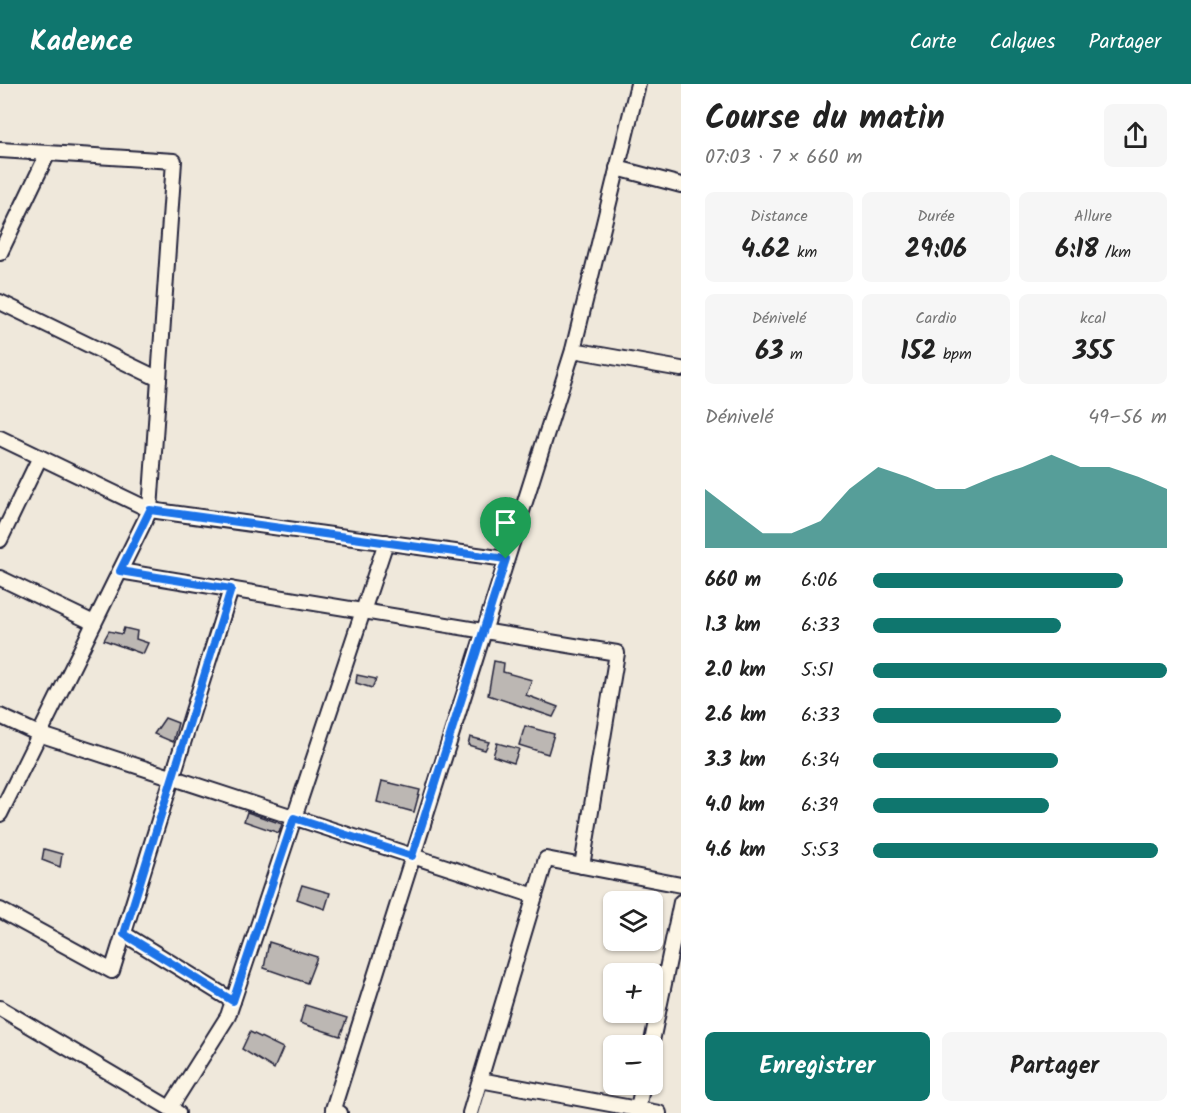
<!DOCTYPE html>
<html lang="fr">
<head>
<meta charset="utf-8">
<style>
  body { margin:0; font-family:Kalam,sans-serif; background:#f6f6f6; color:#222; height:100vh; display:flex; flex-direction:column; font-size:22px; white-space:nowrap }
  * { box-sizing:border-box; margin:0 }
  p { font-size:20px; color:#767676 }
  .icon { flex:none; width:33px; height:33px; fill:none; stroke:currentColor; stroke-width:2; stroke-linecap:round; stroke-linejoin:round }
  .map { position:relative; flex:1; overflow:hidden }
  .sheet { display:flex; flex-direction:column; background:#fff; width:510px }
  .sheet>* { flex:none }
  .tools { position:absolute; left:603px; top:807px; display:grid; gap:12px }
  .tools a { display:grid; place-items:center; width:60px; height:60px; border-radius:9px; background:#fff; box-shadow:0 2px 4px #0004; font-size:30px }
  .pin { position:absolute; display:grid; place-items:center; width:51px; height:51px; color:#fff; margin:-62px -26px; border-radius:50% 50% 50% 0; rotate:-45deg; box-shadow:0 0 6px #0007 }
  .pin .icon { rotate:45deg }
  .round { display:grid; place-items:center; flex:none; width:63px; height:63px; border-radius:9px; background:#f6f6f6 }
  .overview { display:flex; align-items:center; justify-content:space-between; height:102px; padding:0 24px }
  h1 { font-size:33px; font-weight:800; line-height:45px }
  .figures { display:grid; grid-template-columns:repeat(3,1fr); gap:9px; height:102px; padding:6px 24px }
  .figures div { display:grid; align-content:center; border-radius:9px; background:#f6f6f6; text-align:center }
  .figures b { font-size:26px; font-weight:800 }
  .figures small { font-size:16px; font-weight:400 }
  .figures p { font-size:16px }
  .chart { height:168px; padding:12px 24px }
  .chart p { display:flex; justify-content:space-between }
  .chart svg { width:100%; height:108px; margin-top:6px; fill:#0f766e; opacity:.7 }
  .button { display:flex; gap:12px; margin-top:auto; padding:12px 24px }
  .button a { flex:1; height:69px; border-radius:9px; background:#0f766e; color:#fff; font-size:24px; font-weight:800; line-height:69px; text-align:center }
  .button a+a { background:#f6f6f6; color:#222 }
  ul { padding:0 24px; list-style:none; font-size:20px }
  li { display:grid; grid-template-columns:96px 72px 1fr; align-items:center; height:45px }
  li i { height:15px; border-radius:8px; background:#0f766e }
  header { display:flex; align-items:center; gap:36px; box-sizing:border-box; height:84px; padding:0 30px; background:#0f766e; color:#fff }
  header strong { font-size:28px }
  nav { display:flex; gap:33px; margin-inline-start:auto; font-size:21px }
  main { display:flex; flex:1; min-height:0 }
  .map>svg:first-child { display:block }
</style>
</head>
<body>
<header>
<strong>Kadence</strong>
<nav><a>Carte</a><a>Calques</a><a>Partager</a></nav>
</header>
<main>
<div class="map">
<svg width="681" height="1029" viewBox="0 0 681 1029">
  <rect width="100%" height="100%" fill="#efe8db"/>
  <filter id="ink" filterUnits="userSpaceOnUse"><feTurbulence type="fractalNoise" baseFrequency=".0167" numOctaves="2"/><feDisplacementMap in="SourceGraphic" scale="12" xChannelSelector="R" yChannelSelector="G"/><feConvolveMatrix kernelMatrix="1 2 1 2 8 2 1 2 1" color-interpolation-filters="sRGB"/></filter>
  <g filter="url(#ink)">
    <g fill="#bcb7b3" stroke="#22223b" stroke-width="1.5">
      <polygon points="124,544 137,547 136,555 148,559 143,570 104,556 109,547 122,550"/>
      <polygon points="494,577 504,579 503,588 532,596 526,611 558,623 553,633 488,611"/>
      <polygon points="357,591 376,595 372,604 356,599"/>
      <polygon points="165,634 178,639 173,658 154,650"/>
      <polygon points="525,642 554,650 548,670 519,661"/>
      <polygon points="470,653 489,658 485,666 468,661"/>
      <polygon points="497,659 519,665 514,679 493,672"/>
      <polygon points="382,697 420,706 414,728 377,718"/>
      <polygon points="247,728 282,740 279,749 244,737"/>
      <polygon points="44,765 62,770 60,783 42,776"/>
      <polygon points="302,801 330,809 325,825 297,815"/>
      <polygon points="269,858 317,873 307,899 264,884"/>
      <polygon points="305,921 347,934 340,952 300,939"/>
      <polygon points="250,948 283,964 274,985 242,965"/>
    </g>
    <g fill="none" stroke-linecap="round" stroke-linejoin="round">
      <defs>
        <g id="street">
          <polyline points="0,66 174,77 150,426 0,730"/>
          <polyline points="617,84 681,101"/>
          <polyline points="0,169 48,69"/>
          <polyline points="0,218 159,295"/>
          <polyline points="573,266 681,285"/>
          <polyline points="0,354 150,426 506,475"/>
          <polyline points="0,456 40,373"/>
          <polyline points="120,487 617,569 582,782"/>
          <polyline points="0,494 94,539"/>
          <polyline points="0,632 39,650 535,812"/>
          <polyline points="0,826 112,887 231,505"/>
          <polyline points="124,850 233,917"/>
          <polyline points="0,924 178,1029"/>
          <polyline points="651,962 681,818"/>
          <polyline points="480,996 659,1029"/>
          <polyline points="170,1024 228,932 386,458"/>
          <polyline points="340,1029 333,1025 573,266 638,0"/>
          <polyline points="470,1029 546,775 681,801"/>
          <polyline points="637,1029 643,1000"/>
        </g>
      </defs>
      <use href="#street" stroke="#22223b" stroke-width="18"/>
      <use href="#street" stroke="#fcf5e5" stroke-width="14"/>
    </g>
  </g>
  <g fill="none" stroke-linecap="round" stroke-linejoin="round" filter="url(#ink)">
    <defs>
      <polygon id="route" points="150,426 506,475 412,772 294,734 233,917 124,850 231,505 120,487"/>
    </defs>
    <use href="#route" stroke="#fff" stroke-width="12"/>
    <use href="#route" stroke="#1a73e8" stroke-width="8"/>
  </g>
</svg>
<div class="tools">
<a><svg class="icon" aria-label="layers" viewBox="0 0 24 24"><path d="M12 4l9 5-9 5-9-5zM3 14l9 5 9-5"/></svg></a>
<a>+</a>
<a>−</a>
</div>
<div class="pin" style="left:506px;top:475px;background:#1e9e55"><svg class="icon" aria-label="arrive" viewBox="0 0 24 24"><path d="M6 21V4h12l-3 4 3 4H6"/></svg></div>
</div>
<section class="sheet">
<div class="overview"><div><h1>Course du matin</h1><p>07:03 · 7 × 660 m</p></div><a class="round"><svg class="icon" aria-label="share" viewBox="0 0 24 24"><path d="M12 15V3M7 8l5-5 5 5M5 13v7h14v-7"/></svg></a></div>
<div class="figures">
<div><p>Distance</p><b>4.62<small> km</small></b></div>
<div><p>Durée</p><b>29:06</b></div>
<div><p>Allure</p><b>6:18<small> /km</small></b></div>
</div>
<div class="figures">
<div><p>Dénivelé</p><b>63<small> m</small></b></div>
<div><p>Cardio</p><b>152<small> bpm</small></b></div>
<div><p>kcal</p><b>355</b></div>
</div>
<div class="chart"><p><span>Dénivelé</span>49–56 m</p>
<svg viewBox="0 0 160 44" preserveAspectRatio="none"><path d="M0 44V20L10 29L20 38L30 38L40 33L50 20L60 11L70 15L80 20L90 20L100 15L110 11L120 6L130 11L140 11L150 15L160 20V44z"/></svg>
</div>
<ul>
<li><b>660 m</b>6:06<i style="width:85%"></i></li>
<li><b>1.3 km</b>6:33<i style="width:64%"></i></li>
<li><b>2.0 km</b>5:51<i style="width:100%"></i></li>
<li><b>2.6 km</b>6:33<i style="width:64%"></i></li>
<li><b>3.3 km</b>6:34<i style="width:63%"></i></li>
<li><b>4.0 km</b>6:39<i style="width:60%"></i></li>
<li><b>4.6 km</b>5:53<i style="width:97%"></i></li>
</ul>
<div class="button"><a>Enregistrer</a><a>Partager</a></div>
</section>
</main>
</body>
</html>
